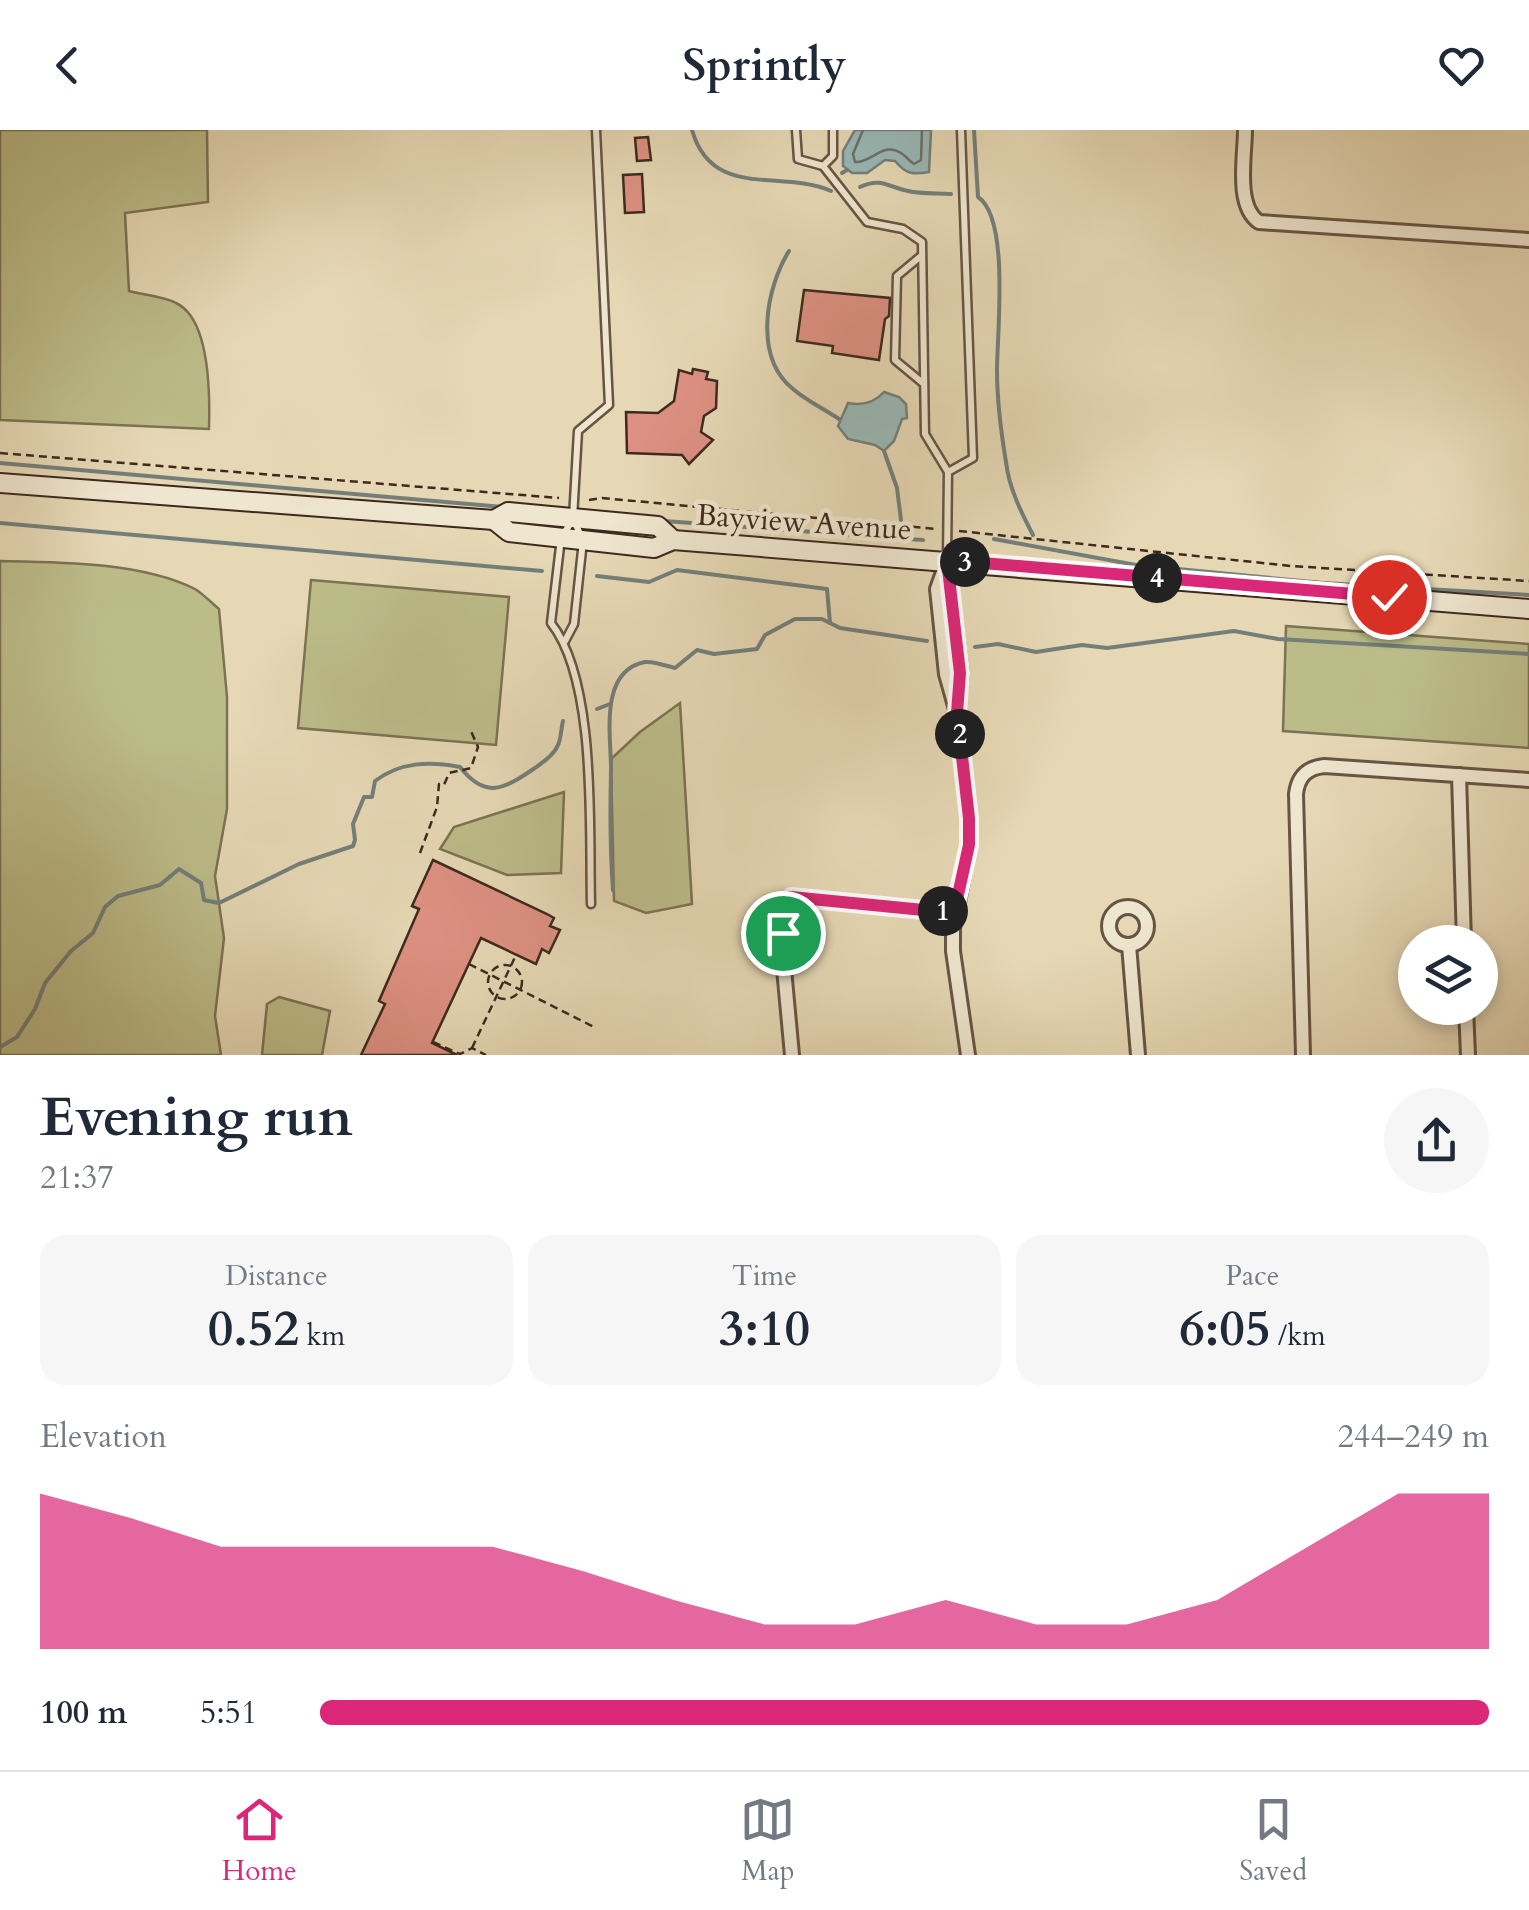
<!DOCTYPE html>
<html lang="en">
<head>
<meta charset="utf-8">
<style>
  body { margin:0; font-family:Cardo,serif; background:#f6f6f7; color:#1f2937; height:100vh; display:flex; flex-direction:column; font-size:38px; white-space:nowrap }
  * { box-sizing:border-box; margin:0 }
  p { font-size:32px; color:#747a83 }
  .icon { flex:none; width:55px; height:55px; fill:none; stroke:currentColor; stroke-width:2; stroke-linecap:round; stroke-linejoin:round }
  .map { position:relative; height:925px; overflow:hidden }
  .panel { display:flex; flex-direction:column; background:#fff; flex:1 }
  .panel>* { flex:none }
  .fabs { position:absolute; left:1398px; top:795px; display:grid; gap:20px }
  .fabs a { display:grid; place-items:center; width:100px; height:100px; border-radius:50%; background:#fff; box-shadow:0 5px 15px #0003; font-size:50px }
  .pin { position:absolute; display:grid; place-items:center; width:85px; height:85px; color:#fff; margin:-42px; border:5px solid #fff; border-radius:50%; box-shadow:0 2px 10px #0007 }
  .km { position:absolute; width:50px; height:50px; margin:-25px; border-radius:50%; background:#222; color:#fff; font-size:28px; line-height:50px; text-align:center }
  .round { display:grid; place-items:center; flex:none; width:105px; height:105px; border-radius:52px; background:#f6f6f7 }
  .head { display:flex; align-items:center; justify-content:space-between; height:170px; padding:0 40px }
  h1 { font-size:55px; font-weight:700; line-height:75px }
  .metrics { display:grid; grid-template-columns:repeat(3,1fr); gap:15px; height:170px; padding:10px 40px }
  .metrics div { display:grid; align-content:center; border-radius:25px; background:#f6f6f7; text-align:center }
  .metrics b { font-size:50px; font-weight:700 }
  .metrics small { font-size:28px; font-weight:400 }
  .metrics p { font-size:28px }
  .chart { height:280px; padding:20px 40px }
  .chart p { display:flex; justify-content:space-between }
  .chart svg { width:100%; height:180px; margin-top:10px; fill:#db2777; opacity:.7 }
  ul { padding:0 40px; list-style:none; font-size:32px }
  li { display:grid; grid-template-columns:160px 120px 1fr; align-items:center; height:75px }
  li i { height:25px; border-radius:12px; background:#db2777 }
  header { display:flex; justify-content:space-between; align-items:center; height:130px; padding:0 40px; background:#fff; font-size:45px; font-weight:700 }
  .dock { display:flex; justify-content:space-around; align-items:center; height:140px; border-top:2px solid #e0e1e3; background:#fff; font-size:28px; color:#747a83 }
  .dock a { display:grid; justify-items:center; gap:5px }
  .dock .active { color:#db2777 }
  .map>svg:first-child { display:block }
</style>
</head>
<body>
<header><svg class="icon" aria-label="back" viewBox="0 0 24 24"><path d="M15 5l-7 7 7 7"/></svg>Sprintly<svg class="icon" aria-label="heart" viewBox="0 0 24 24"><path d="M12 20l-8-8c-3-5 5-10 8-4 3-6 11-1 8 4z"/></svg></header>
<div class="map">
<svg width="1529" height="925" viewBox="0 0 1529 925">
  <rect width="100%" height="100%" fill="#e6d8b5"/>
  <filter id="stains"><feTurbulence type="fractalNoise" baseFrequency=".002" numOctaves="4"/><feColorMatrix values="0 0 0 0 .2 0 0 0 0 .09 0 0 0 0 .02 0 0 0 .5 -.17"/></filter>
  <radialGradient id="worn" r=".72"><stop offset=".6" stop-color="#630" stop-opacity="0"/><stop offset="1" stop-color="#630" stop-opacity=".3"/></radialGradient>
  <g fill="#bcbc89" stroke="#7c7254" stroke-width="2.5">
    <path d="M0 0H207L208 72 125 83 129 161C143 165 162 166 176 173 210 189 210 265 209 299L0 290Z"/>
    <path d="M0 431C59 432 141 432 195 459 203 464 212 473 219 479L227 567V679L215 746 224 808 215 886 221 925H0Z"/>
    <polygon points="311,450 509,467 496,615 298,598"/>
    <polygon points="1286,496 1529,514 1529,618 1283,601"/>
    <polygon points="680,573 692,774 646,783 614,771 611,629 640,602"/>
    <polygon points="564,662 561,743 507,745 440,719 454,697"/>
    <polygon points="279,867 330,881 322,925 262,925 267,874"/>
  </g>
  <g fill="#99b8b7" stroke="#747f7a" stroke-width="2.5">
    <path d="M855 0H931L929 42C912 45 906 44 895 31L885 30 867 43H852L843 36V21Z"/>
    <path d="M884 262 899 267 906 274 907 288 902 289 894 311 884 321 875 315 848 309 838 296 848 273C862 276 874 273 884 262Z"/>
  </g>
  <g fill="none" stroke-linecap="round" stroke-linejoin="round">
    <path stroke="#6b706a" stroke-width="2.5" d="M863 0 853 24 855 32C872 33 883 11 901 23 906 26 909 31 914 34L921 30 922 0"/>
    <g stroke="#747f7a" stroke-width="4">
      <path d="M692 0C712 70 780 39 831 61"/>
      <path d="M974 0 978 67C1010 88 997 203 997 240 997 270 1001 302 1006 332 1009 358 1021 382 1033 405"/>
      <polyline points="842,43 847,40"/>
      <path d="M860 57C881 47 888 57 908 61 921 64 937 63 951 64"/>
      <path d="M789 121C766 158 753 227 793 259 807 271 824 279 839 289"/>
      <polyline points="884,321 897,358 901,390"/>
      <polyline points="0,333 503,377"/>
      <polyline points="664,391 923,410"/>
      <polyline points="0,393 542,441"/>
      <polyline points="994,409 1136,435 1323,453 1529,465"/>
      <polyline points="597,446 649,452 677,440 827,459 830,493"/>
      <polyline points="975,517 998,514 1036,522 1082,515 1107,518 1234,501 1278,509 1529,524"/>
      <polyline points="597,579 610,574"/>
      <path d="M613 760C610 720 610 682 611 642 612 611 597 541 645 532 653 531 667 536 675 538L697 520 714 524 757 519 765 505 795 489H822L840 498 927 511"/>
      <path d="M0 917 17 907 35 879 45 853 71 821 93 803 105 777 118 766 160 755 179 739 201 753 204 770 219 773 299 734 353 716 355 710 353 694 364 667H372L375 651C400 632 429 631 460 637 486 670 504 659 535 638 543 632 554 625 558 615 561 609 561 599 563 591"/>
    </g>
  </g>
  <g fill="#de9183" stroke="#3d291e" stroke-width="2.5">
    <polygon points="648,7 651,30 637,31 635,8"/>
    <polygon points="642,44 644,82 625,83 623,45"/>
    <polygon points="804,160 890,168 889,186 885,189 879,230 832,223 833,216 797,211"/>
    <polygon points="693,239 708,242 706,249 717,251 716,278 704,286 701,302 713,310 689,334 682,325 627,323 626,282 658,283 674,271 679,240 692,244"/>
    <polygon points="433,730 547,784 554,788 550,796 560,800 549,823 542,819 536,834 481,808 432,913 457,925 361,925 385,874 379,871 419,779 412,776"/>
  </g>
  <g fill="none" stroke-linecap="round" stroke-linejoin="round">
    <defs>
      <g id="lane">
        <polyline points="796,0 798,29 823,36 867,92 903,99 922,112 925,304 948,342"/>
        <polyline points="823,36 833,26 833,0"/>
        <polyline points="921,126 897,146 895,230 924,254"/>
        <path d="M572 391 561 408 551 493C597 551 589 700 591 774"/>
        <polyline points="947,429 948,342 973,328 961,0"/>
        <polyline points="565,511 574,494 583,411 573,388 578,301 609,275 596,0"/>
      </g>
      <g id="street">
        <path d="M1245 0C1245 26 1235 76 1259 92L1529 110"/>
        <polyline points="947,431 937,459 946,544 957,583 969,688 969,715 953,798 953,821 968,925"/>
        <polyline points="947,432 961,543 958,571"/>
        <polyline points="1459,645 1464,812"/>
        <circle cx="1128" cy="796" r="19"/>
        <polyline points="1129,815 1138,925"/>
        <polyline points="1466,878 1468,925"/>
        <polyline points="792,925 779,785 783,775 791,767 954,783"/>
        <path d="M1303 925 1296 664C1298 647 1306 638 1324 636L1529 650"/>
      </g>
      <g id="secondary">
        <polyline points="0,353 494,390 508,382 658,396 673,410"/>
        <polyline points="494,390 509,402 654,418 673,410 1529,479"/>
      </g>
    </defs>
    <use href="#lane" stroke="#675544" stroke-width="11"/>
    <use href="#street" stroke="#675544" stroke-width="18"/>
    <use href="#secondary" stroke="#3d291e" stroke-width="22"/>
    <g stroke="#3d291e" stroke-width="2.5" stroke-dasharray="8 5" stroke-linecap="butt">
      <polyline points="0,323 559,368"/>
      <polyline points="589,370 602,368 936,399"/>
      <polyline points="959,401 1291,436 1529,451"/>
      <polyline points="420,723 437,677 439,654 444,655 449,643 471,638 478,617 470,599"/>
      <polyline points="469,834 596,898"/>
      <circle cx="505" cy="852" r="17"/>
      <polyline points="433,912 460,924 472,918 486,925"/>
      <polyline points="472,918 516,825"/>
    </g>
    <use href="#lane" stroke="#efe6cf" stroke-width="6"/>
    <use href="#street" stroke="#efe6cf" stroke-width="12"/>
    <use href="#secondary" stroke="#efe6cf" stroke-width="18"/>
  </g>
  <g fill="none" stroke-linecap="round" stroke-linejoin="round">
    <defs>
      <path id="route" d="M783 803C780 787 779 779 791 767L954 783 969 715V688L957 583 960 543 947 430 1389 467"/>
    </defs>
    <use href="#route" stroke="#fff" stroke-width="20"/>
    <use href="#route" stroke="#db2777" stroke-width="12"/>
  </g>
  <g text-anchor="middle" stroke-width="9" stroke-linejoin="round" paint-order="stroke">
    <g font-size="30" fill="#3d291e" stroke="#efe6cf">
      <text transform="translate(804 392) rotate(4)" y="10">Bayview Avenue</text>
    </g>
  </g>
  <rect width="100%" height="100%" filter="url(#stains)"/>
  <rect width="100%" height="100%" fill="url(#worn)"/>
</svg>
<div class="fabs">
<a><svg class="icon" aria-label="layers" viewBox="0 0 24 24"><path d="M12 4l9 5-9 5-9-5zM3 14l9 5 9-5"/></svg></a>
</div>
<div class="pin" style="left:783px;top:803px;background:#1e9e55"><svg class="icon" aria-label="arrive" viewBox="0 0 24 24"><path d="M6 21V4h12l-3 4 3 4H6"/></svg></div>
<div class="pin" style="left:1389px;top:467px;background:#d93025"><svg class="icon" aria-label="check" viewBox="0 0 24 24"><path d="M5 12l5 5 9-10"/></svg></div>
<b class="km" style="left:943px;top:781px">1</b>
<b class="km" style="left:960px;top:604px">2</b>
<b class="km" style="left:965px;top:432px">3</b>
<b class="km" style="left:1157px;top:448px">4</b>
</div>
<section class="panel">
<div class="head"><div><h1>Evening run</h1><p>21:37</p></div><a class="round"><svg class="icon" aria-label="share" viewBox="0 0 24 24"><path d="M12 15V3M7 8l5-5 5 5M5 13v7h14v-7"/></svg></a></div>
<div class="metrics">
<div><p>Distance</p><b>0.52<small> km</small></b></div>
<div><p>Time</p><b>3:10</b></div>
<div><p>Pace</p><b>6:05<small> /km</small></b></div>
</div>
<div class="chart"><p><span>Elevation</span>244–249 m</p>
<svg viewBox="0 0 160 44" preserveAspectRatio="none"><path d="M0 44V6L10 12L20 19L30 19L40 19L50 19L60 25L70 32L80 38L90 38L100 32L110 38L120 38L130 32L140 19L150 6L160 6V44z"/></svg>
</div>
<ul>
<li><b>100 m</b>5:51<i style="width:100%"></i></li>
</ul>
</section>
<nav class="dock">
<a class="active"><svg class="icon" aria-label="home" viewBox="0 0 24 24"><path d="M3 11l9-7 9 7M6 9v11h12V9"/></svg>Home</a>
<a><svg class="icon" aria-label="map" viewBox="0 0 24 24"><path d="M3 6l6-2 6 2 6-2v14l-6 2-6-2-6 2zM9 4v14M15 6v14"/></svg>Map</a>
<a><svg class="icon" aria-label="saved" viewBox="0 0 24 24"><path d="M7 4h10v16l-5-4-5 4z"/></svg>Saved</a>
</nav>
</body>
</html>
